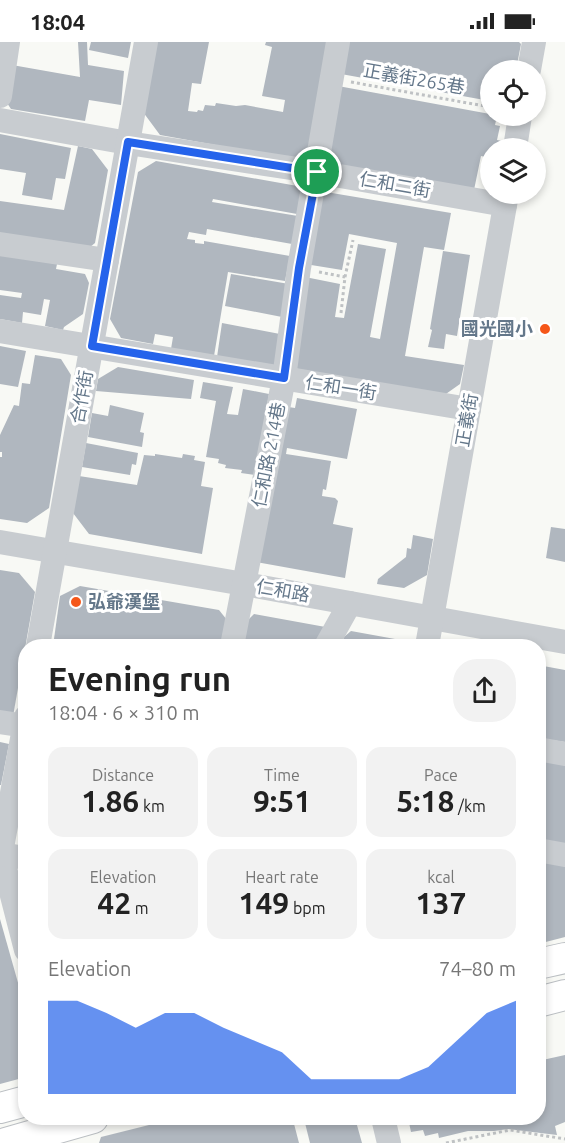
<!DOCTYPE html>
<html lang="en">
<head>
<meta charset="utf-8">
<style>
  body { margin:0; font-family:Ubuntu,"Noto Sans TC",sans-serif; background:#f2f2f2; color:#222; height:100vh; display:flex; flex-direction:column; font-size:22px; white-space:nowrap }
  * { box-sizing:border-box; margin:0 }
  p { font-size:20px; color:#767676 }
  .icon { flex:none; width:33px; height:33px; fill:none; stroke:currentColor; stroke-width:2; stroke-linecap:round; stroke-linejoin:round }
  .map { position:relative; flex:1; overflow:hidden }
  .details { position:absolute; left:18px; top:597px; width:528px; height:486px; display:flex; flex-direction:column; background:#fff; border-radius:24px; box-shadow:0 3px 9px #0003 }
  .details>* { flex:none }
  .tools { position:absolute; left:480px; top:18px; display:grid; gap:12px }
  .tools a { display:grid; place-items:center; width:66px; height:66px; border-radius:50%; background:#fff; box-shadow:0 3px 9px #0003; font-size:30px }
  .pin { position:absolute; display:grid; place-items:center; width:51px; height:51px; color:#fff; margin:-26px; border:3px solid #fff; border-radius:50%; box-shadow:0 2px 6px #0007 }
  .round { display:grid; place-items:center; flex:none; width:63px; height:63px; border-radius:24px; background:#f2f2f2 }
  .headline { display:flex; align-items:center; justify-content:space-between; height:102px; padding:0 30px }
  h1 { font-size:33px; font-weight:700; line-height:45px }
  .metrics { display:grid; grid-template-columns:repeat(3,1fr); gap:9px; height:102px; padding:6px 30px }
  .metrics div { display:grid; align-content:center; border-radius:15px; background:#f2f2f2; text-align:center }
  .metrics b { font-size:30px; font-weight:700 }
  .metrics small { font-size:16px; font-weight:400 }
  .metrics p { font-size:16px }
  .chart { height:168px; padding:12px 30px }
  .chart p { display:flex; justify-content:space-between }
  .chart svg { width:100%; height:108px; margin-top:6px; fill:#2563eb; opacity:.7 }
  .status { display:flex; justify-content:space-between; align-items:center; height:42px; padding:0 30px; background:#fff; direction:ltr }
  .status svg { height:16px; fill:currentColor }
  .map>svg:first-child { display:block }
</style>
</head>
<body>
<div class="status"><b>18:04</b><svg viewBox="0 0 49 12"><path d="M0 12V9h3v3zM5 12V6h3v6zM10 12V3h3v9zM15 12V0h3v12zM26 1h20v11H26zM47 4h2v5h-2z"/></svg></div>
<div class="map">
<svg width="565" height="1101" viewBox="0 0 565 1101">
  <rect width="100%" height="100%" fill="#f8f9f5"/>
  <g fill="#b0b7bf">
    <polygon points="78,0 87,0 88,23 124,29 121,63 89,58 85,79 11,67 5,58 12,23 80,35"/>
    <polygon points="91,0 131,0 128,16 89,8"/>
    <polygon points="157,0 209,0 201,42 192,41 188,69 197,70 198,68 203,69 205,63 215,64 216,61 236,64 245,63 283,70 285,58 262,54 272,5 265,3 266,0 331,0 310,120 160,93 143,70"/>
    <polygon points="346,0 519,0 521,2 516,28 490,28 490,59 341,32"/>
    <polygon points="338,44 490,72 490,74 497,74 495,83 500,84 497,98 502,99 500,106 490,106 490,116 481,114 474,148 324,122"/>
    <polygon points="0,92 71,106 65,137 56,136 52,158 22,153 26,131 0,127"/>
    <polygon points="78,104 92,107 108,128 95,201 85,209 0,196 0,159 64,168"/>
    <polygon points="156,119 303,145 297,172 213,157 212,160 298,174 292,202 207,187 206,193 189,190 187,197 195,198 195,201 204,202 204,199 290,214 285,239 228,230 214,314 171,307 173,295 155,292 153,302 121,296 110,277 138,130"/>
    <polygon points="320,149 451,171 444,208 424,205 405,314 464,323 460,342 443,354 299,330 292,316 305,235 340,242 335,275 344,276 358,202 386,207 370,295 380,297 397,201 349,192 342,228 305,222"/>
    <polygon points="443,209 470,213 457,294 446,292 444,307 428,305 432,288 430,287"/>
    <polygon points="0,213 57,222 56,227 85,232 89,241 83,272 64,285 63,288 45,284 50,258 44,257 41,273 23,270 22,281 0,277 0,253 21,256 22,251 0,248"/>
    <polygon points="231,232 289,242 282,275 225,264"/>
    <polygon points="222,281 280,292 274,325 217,315"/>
    <polygon points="0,304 26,309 18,345 0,342"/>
    <polygon points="35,313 61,317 71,333 49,466 27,481 0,477 0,415 2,415 2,410 0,410 0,393 14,363 19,364 22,341 30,342"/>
    <polygon points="118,325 194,338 191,357 96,349 98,337"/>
    <polygon points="203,340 233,345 227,372 238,373 243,347 269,352 255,433 241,431 242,428 225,426 226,423 218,421 219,417 206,415 216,359 200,356"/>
    <polygon points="297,356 357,367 347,417 287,406 286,412 331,419 326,448 323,447 322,454 335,456 338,459 333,482 353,486 345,536 256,520 282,364 295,366"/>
    <polygon points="110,363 144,371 140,390 144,391 142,405 88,395 92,371 108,374"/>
    <polygon points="86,401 138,411 136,423 132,422 130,433 82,425"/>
    <polygon points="155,412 182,416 183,412 195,414 194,418 205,420 201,444 213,446 202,512 89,492 73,471 79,434 137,443 144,413 155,414"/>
    <polygon points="551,485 565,487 565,520 546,516"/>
    <polygon points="413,493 433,497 427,533 404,546 377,542 378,537 406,515 407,506 411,507"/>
    <polygon points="0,528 19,531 35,550 12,680 0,678"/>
    <polygon points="80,544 219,568 227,578 223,604 53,604 60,554"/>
    <polygon points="254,572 331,586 315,604 241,604 246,580"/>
    <polygon points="351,589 395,597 400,604 342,604 344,595"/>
    <polygon points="538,623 565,628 565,700 538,696"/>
    <polygon points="0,700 9,702 1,743 0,743"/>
    <polygon points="538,715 565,720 565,807 538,802"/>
    <polygon points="538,815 565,819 565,895 538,902"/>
    <polygon points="0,877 26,969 26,1035 0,1042"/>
    <polygon points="565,1013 565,1080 555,1084 557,1093 508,1087 494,1089 468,1089 439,1096 438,1091 425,1094 423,1088 411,1090 408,1076 538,1076 538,1019"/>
    <polygon points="177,1076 355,1076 362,1101 310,1101 304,1077 293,1078 299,1101 99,1101 101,1095"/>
  </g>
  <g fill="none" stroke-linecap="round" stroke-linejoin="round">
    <defs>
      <g id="major">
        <polyline points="538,922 565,916"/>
        <polyline points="538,960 565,953"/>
        <polyline points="0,1066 26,1059"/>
        <polyline points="6,1101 93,1076"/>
      </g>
    </defs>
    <use href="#major" stroke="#bbbfc3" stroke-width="32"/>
    <g stroke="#bfc2c4" stroke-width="3" stroke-dasharray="3 3" stroke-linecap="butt">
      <polyline points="351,40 490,65"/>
      <polyline points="319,230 345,235"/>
      <polyline points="341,271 345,235 353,198"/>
      <polyline points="446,1101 510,1088 565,1097"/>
    </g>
    <g stroke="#c8ccd0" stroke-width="24">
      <polyline points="529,28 534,0"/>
      <polyline points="0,54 8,0"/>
      <polyline points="0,78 128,101 317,130 505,163"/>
      <polyline points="515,106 520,74"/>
      <polyline points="0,202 107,218"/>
      <polyline points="0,289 469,367"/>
      <polyline points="0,500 244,542 565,600"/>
      <polyline points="38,604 146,0"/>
      <polyline points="232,604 284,336 299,226 338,0"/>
      <polyline points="326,604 350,561"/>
      <polyline points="427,604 507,152"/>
      <polyline points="26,675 1,811 26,908"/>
      <polyline points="0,680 26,684"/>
      <polyline points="538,707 565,712"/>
      <polyline points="538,808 565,813"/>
      <polyline points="0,812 26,816"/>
      <polyline points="383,1076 389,1101"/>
    </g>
    <use href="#major" stroke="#fff" stroke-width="30"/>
  </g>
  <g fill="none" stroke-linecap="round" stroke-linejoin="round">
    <defs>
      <polygon id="route" points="128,100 317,130 299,226 284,336 92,304"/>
    </defs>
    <use href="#route" stroke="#fff" stroke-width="12"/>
    <use href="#route" stroke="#2563eb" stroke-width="8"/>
  </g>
  <g fill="#f55719" stroke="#fff" stroke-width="2">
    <circle cx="545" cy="287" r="6"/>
    <circle cx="76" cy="560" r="6"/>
  </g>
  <g text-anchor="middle" stroke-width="6" stroke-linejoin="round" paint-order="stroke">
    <g font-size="18" fill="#64778a" stroke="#fff">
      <text transform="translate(414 37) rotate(10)" y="6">正義街265巷</text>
      <text transform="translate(395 143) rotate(10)" y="6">仁和二街</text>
      <text transform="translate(341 346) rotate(9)" y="6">仁和一街</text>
      <text transform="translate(82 355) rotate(-80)" y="6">合作街</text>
      <text transform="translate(467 378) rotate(-80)" y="6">正義街</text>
      <text transform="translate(269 413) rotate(-79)" y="6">仁和路 214巷</text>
      <text transform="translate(283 549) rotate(10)" y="6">仁和路</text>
    </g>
    <g font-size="18" font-weight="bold" fill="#64778a" stroke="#fff" text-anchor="end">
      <text x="533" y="293">國光國小</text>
      <text x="88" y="566" text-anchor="start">弘爺漢堡</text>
    </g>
  </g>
</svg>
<div class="tools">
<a><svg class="icon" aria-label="locate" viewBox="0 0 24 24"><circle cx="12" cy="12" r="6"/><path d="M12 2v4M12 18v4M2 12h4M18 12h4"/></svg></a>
<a><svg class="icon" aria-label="layers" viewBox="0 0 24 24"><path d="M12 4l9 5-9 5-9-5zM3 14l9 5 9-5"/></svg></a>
</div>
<div class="pin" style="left:317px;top:130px;background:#1e9e55"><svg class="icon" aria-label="arrive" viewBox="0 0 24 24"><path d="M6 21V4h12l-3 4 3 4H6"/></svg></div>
<section class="details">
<div class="headline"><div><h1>Evening run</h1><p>18:04 · 6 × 310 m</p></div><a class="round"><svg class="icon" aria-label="share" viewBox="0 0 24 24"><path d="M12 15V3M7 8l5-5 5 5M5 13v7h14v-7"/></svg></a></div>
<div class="metrics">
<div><p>Distance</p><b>1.86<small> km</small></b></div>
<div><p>Time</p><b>9:51</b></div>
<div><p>Pace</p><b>5:18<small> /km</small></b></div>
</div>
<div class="metrics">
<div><p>Elevation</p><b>42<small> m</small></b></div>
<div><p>Heart rate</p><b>149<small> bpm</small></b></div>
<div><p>kcal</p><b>137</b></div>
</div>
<div class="chart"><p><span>Elevation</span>74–80 m</p>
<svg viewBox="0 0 160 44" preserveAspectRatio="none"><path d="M0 44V6L10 6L20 11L30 17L40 11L50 11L60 17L70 22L80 27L90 38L100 38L110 38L120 38L130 33L140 22L150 11L160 6V44z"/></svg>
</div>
</section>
</div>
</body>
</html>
